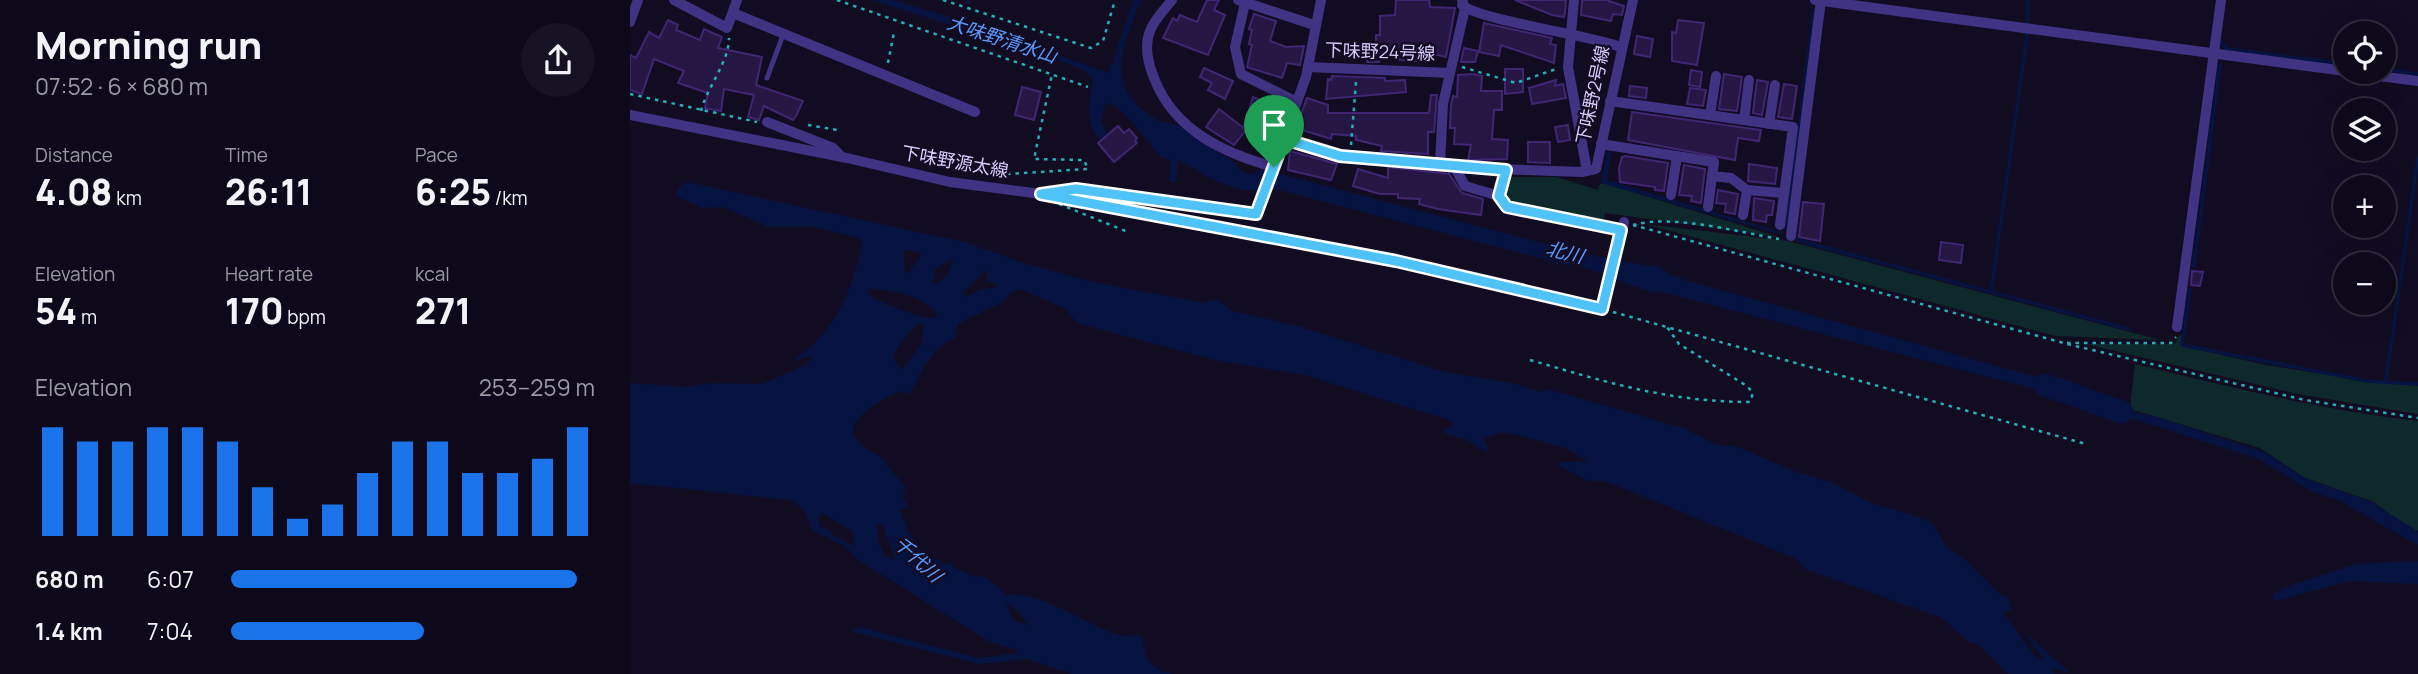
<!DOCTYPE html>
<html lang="en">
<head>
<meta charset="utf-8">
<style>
  body { margin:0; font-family:Manrope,"Noto Sans JP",sans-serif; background:#171223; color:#f1f3f6; height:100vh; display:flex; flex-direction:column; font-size:26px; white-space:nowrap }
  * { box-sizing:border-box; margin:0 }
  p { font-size:23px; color:#9b9aa2 }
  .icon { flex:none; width:38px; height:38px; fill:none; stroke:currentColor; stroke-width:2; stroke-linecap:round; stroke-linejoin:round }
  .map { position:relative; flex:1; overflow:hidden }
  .panel { display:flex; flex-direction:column; background:#0e091a; width:630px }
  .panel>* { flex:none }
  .tools { position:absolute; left:1703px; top:21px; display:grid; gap:14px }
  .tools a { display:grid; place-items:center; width:63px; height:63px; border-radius:50%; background:#0e091a; box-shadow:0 7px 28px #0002,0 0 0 2px #2e2a39; font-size:35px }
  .pin { position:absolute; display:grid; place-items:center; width:60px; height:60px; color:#fff; margin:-72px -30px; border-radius:50% 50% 50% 0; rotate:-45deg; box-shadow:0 0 7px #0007 }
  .pin .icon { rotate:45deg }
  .round { display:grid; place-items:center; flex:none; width:74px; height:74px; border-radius:37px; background:#171223 }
  .overview { display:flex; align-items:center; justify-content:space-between; height:119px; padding:0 35px }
  h1 { font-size:38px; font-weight:800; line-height:52px }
  .stats { display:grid; grid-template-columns:repeat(3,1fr); gap:10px; height:119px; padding:7px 35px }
  .stats div { display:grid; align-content:center }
  .stats b { font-size:35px; font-weight:800 }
  .stats small { font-size:19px; font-weight:400 }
  .stats p { font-size:19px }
  .chart { height:196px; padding:14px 35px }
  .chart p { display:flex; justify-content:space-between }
  .chart svg { width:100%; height:126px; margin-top:7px; stroke:#1a73e8; stroke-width:6 }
  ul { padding:0 35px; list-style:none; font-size:23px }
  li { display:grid; grid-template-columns:112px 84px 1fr; align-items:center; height:52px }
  li i { height:18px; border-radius:9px; background:#1a73e8 }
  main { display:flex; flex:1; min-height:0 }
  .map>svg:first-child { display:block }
</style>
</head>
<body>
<main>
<section class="panel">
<div class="overview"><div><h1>Morning run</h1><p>07:52 · 6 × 680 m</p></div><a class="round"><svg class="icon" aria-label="share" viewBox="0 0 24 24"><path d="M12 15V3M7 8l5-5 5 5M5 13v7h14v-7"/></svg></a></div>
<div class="stats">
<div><p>Distance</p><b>4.08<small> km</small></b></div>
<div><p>Time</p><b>26:11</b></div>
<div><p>Pace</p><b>6:25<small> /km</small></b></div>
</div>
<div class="stats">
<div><p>Elevation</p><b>54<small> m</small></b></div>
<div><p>Heart rate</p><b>170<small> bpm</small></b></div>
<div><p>kcal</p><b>271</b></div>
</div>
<div class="chart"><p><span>Elevation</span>253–259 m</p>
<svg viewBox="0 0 160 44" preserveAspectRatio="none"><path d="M5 44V6M15 44V11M25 44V11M35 44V6M45 44V6M55 44V11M65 44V27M75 44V38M85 44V33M95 44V22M105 44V11M115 44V11M125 44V22M135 44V22M145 44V17M155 44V6"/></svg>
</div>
<ul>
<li><b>680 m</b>6:07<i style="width:95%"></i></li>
<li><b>1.4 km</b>7:04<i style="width:53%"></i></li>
</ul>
</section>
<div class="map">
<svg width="1788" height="674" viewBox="0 0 1788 674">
  <rect width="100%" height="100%" fill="#120c22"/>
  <g fill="#0e292c">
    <polygon points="877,177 926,177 968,190 970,184 976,184 1149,237 975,213 974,218 982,224 876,203 873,189"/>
    <polygon points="1015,224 1158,241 1530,340 1425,336"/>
    <polygon points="1553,335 1552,346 1636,365 1738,381 1788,386 1788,414 1668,394 1456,344 1545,344 1549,336"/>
    <path d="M1505 364C1599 387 1692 410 1788 421V531L1765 519 1744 502 1675 478 1630 448 1500 409Z"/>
  </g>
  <g fill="#061341" fill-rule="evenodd">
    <path d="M242 0H263L310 14 479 73 503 0H511C493 46 472 85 524 118 532 124 547 122 553 128 568 141 581 148 598 158 608 163 609 173 623 175L630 169 647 173 945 252 1025 267 1026 264 1042 275 1065 283 1443 387V399L1036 293 1020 292 942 263 940 266 642 188C610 199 576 175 548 160L546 182 539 181 541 160 531 157 503 123 488 108 476 102 471 121 478 134 470 140C452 121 462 102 462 78L453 70 383 42 367 40Z"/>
    <polygon points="978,149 981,152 977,180 1151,232 1149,234 971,183"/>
    <path d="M57 182 338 243 393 263 463 282 575 303 587 299 603 311 668 326 815 372 881 383 913 392 918 389 1053 428 1087 445 1106 446 1167 472 1208 485 1239 502 1291 518 1302 523 1315 545 1330 555 1373 597H1377L1383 611 1377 610 1374 614 1405 656 1413 660V656L1405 649 1395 632 1441 674 1422 667 1425 674H1378L1349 645 1339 642 1312 618 1175 569 1165 558 975 481H958L928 465 930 462H956V460L935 448 881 433H868L853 439 859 449 856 452 839 441 814 433V428L822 427 823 422 819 420 675 375 589 361 447 323 436 309 392 290 381 292 375 301 328 324 325 338C303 345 290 374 280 394L270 391C253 400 222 414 222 435L238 450 248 454 276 488 273 497 279 509H269C275 523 284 547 296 555 303 559 309 559 316 565L322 562 323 567 343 576 356 577 377 595C407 590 457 624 488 635 498 638 503 632 513 638 513 659 523 671 543 674H442L398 659 350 664 220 631 230 627 348 658 387 653V650L358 641 227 559 214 546 182 530 175 511 161 500 0 483V383L54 387 83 383 132 384 177 364 183 355 161 362C207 332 220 293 233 242L229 238 184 227H138L94 207 73 208 46 196 48 188ZM274 250 292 253 279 273 275 272ZM323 259C321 270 316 282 303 283L305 269ZM356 269 357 281 367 284V287L352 289 335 297 334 292ZM239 289C262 290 292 295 307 314L306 318C291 320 252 303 238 294ZM291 322 294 324 291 344 272 370C271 367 267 365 265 361 260 351 284 327 291 322ZM192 513 222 531 225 547 202 534 198 529 190 527 188 520ZM247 523 252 525 266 560 255 556 248 541ZM375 603 389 612 398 626 384 620Z"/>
    <polygon points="1489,409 1527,417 1634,452 1675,478 1744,503 1788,532 1788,545 1710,501 1679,490 1629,459 1491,415"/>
    <polygon points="1788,561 1788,584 1720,581 1646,601 1643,598 1644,594 1662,585 1726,564"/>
  </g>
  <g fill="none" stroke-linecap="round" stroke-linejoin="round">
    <g stroke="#061341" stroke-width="3.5">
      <polyline points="338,3 338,0"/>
      <polyline points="1591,42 1597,49 1715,64"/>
      <polyline points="1754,69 1788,74"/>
      <polyline points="1156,227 1184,11"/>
      <polyline points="1167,240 1499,329"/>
      <polyline points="1564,266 1590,65"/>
      <polyline points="1560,290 1552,345 1737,381 1788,384"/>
      <polyline points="1361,292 1397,37 1398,0"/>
      <polyline points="1756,381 1788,158"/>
    </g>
    <polyline stroke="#061341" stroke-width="23" points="1415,385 1492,412"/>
  </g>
  <g fill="#261644" stroke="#402672" stroke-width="2">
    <polygon points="577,0 589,0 584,10 595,15 578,55 533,38 543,18 547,21 550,15 567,22"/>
    <polygon points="766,0 799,0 800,7 825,8 816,57 791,51 790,61 769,60 769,53 749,54 749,62 737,62 737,50 746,49 746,35 750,35 750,16 765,15"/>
    <polygon points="885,0 936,0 935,12 934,17 922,15"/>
    <polygon points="952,0 976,0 994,6 992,15 983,14 981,21 951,15"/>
    <polygon points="624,14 646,21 640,41 656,47 674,46 670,65 657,63 652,78 617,67 622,45 619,44 622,30 619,29"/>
    <polygon points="38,20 48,25 46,30 70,40 74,29 92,37 88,48 132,57 126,85 173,101 166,116 163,120 134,106 129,120 118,117 124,95 94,89 91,111 75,108 78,93 48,83 54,71 24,59 12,94 0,90 0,55 6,58 19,32 29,38"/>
    <polygon points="1048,20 1074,23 1067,65 1042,61 1042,32 1046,33"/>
    <polygon points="854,23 922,38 920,44 926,45 924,63 871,45 869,56 849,52"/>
    <polygon points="1007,36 1023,39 1020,57 1004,54"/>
    <polygon points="834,48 848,51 845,62 831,62"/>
    <polygon points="574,68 603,81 595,99 578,90 582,83 570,77"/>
    <polygon points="875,69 893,69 893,92 875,94"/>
    <polygon points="1061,70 1072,72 1070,87 1059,85"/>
    <polygon points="843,74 852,76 851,91 872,91 872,110 864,110 862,139 878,140 877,159 838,160 841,145 824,144 825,128 820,128 821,105 823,96 827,97 828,75"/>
    <polygon points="1094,74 1112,77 1107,111 1089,109"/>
    <polygon points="702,76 755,78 755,81 775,80 776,92 696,99 698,79 701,80"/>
    <polygon points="926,80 925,86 933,84 936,98 902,104 899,88"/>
    <polygon points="1127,80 1138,82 1132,115 1123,113"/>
    <polygon points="1154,84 1167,86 1162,119 1148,117"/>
    <polygon points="1000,86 1017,88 1016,98 999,96"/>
    <polygon points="392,87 411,92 404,120 385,115"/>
    <polygon points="1060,88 1076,90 1073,106 1057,104"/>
    <polygon points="801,95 807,95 804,132 798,132 798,154 751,151 752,146 726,140 726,136 702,134 701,139 666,128 677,98 698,105 698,113 799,113"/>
    <polygon points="638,96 650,102 649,112 654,114 647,133 614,126 623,97 636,102"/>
    <polygon points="589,109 616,130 604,145 576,127"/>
    <polygon points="1002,112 1131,130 1129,141 1108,138 1105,160 998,140"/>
    <polygon points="938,125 940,140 928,142 925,127"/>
    <polygon points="488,126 494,133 499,129 507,138 505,141 507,143 484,162 468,143"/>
    <polygon points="898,142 920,142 920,163 898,162"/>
    <polygon points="660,151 707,164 701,180 658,170"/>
    <polygon points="995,156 1038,163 1034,191 1025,190 1025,187 990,182 989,168 992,157"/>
    <polygon points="1119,164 1147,168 1145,184 1118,181"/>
    <polygon points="1054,165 1075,169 1071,203 1061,201 1062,196 1049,195"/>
    <polygon points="758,167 819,174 832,193 853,199 851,215 808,209 789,204 790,199 768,198 768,194 750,194 723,186 728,169 758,178"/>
    <polygon points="1088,190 1108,194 1105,214 1095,212 1096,204 1086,203"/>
    <polygon points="1124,198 1144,201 1142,215 1137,215 1136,222 1123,220"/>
    <polygon points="1173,202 1194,204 1190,241 1169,237"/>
    <polygon points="1311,242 1333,245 1331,263 1309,260"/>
    <polygon points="1562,271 1573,272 1570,286 1561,285"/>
  </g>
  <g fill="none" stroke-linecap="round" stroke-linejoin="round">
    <g stroke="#25afbb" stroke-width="2.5" stroke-dasharray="3.5 5" stroke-linecap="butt">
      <polyline points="207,0 458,87"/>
      <polyline points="313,0 461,48 473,41 485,0"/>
      <polyline points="258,63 264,32"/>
      <polyline points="832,67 886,83 926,69"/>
      <polyline points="0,94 127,122"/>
      <path d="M71 111C77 87 99 62 99 38"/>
      <polyline points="178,125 207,130"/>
      <polyline points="721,145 726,82"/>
      <polyline points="360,175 458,169 454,160 404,159 422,74"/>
      <polyline points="429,204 498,232"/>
      <polyline points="459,204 766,261 963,306"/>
      <polyline points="1003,225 1441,345 1675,400 1788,418"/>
      <path d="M1003 225C1043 214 1108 232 1149 239"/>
      <polyline points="983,312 1456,444"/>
      <polyline points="1437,343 1541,343 1546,337"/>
      <path d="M900 360C976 382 1039 402 1120 402L1123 393 1117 386 1049 344 1037 327"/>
    </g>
    <polyline stroke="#413384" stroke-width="5" points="137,78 153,35"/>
    <g stroke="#413384" stroke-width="10">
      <polyline points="44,0 97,28 107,0"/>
      <path d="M542 0C535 9 524 20 520 31 514 45 518 64 524 78 544 130 593 153 644 167"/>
      <polyline points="608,0 684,25"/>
      <polyline points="832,0 835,8 813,104 810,163 836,168 953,172 966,169 1003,0"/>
      <polyline points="944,0 938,67 957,171"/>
      <polyline points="1185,0 1715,71"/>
      <polyline points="615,3 605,47 611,74 667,102"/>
      <path d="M832 5C849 20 959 35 991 47"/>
      <polyline points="103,13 345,112"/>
      <polyline points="0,22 8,0"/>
      <polyline points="678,67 820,73"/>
      <polyline points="1718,72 1788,81"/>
      <polyline points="980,101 1163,127 1150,225"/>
      <polyline points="0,115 217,158 320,182 411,194 446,189 626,214 676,77 691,0"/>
      <polyline points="1080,115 1086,76"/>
      <polyline points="1114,120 1119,80"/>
      <polyline points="137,122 203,148 210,155"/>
      <polyline points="1139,124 1145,85"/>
      <polyline points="654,139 710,156 810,163"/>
      <polyline points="971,144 1084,162 1082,176 1101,178 1117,190 1154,193"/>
      <polyline points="824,166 835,186 869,196"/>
      <polyline points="876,170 869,196 877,207 991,230"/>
      <polyline points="1041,195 1047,156"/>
      <polyline points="1078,207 1082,176"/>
      <polyline points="1113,215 1117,190"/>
      <polyline points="1161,236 1191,0"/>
      <polyline points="973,309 994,222"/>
      <polyline points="1547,327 1591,0"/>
    </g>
  </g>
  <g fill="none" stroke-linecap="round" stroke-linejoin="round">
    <defs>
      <polygon id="route" points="654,139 710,156 876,170 869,196 877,207 991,230 972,309 766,261 411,194 446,189 626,214"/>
    </defs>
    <use href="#route" stroke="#fff" stroke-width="14"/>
    <use href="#route" stroke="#4fc3f7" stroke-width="9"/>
  </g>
  <g text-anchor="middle" stroke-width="5" stroke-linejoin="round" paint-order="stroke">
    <g font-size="18" fill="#d9ccff" stroke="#120c22">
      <text transform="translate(750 52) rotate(2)" y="6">下味野24号線</text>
      <text transform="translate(963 95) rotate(-78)" y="6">下味野2号線</text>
      <text transform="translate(325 162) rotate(10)" y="6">下味野源太線</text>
    </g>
    <g font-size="19" font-style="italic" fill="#5a9cff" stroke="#120c22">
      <text transform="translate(372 39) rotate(18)" y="7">大味野清水山</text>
      <text transform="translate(935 252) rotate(14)" y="7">北川</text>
      <text transform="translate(288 559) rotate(43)" y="7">千代川</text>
    </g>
  </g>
</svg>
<div class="tools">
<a><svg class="icon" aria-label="locate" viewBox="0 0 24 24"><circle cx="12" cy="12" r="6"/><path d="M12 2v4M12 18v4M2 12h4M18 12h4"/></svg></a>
<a><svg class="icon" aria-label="layers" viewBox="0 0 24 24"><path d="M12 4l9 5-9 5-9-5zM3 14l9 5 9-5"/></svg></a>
<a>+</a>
<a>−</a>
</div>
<div class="pin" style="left:644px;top:167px;background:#1e9e55"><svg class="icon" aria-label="arrive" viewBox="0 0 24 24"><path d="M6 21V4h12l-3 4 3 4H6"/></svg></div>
</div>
</main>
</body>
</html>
